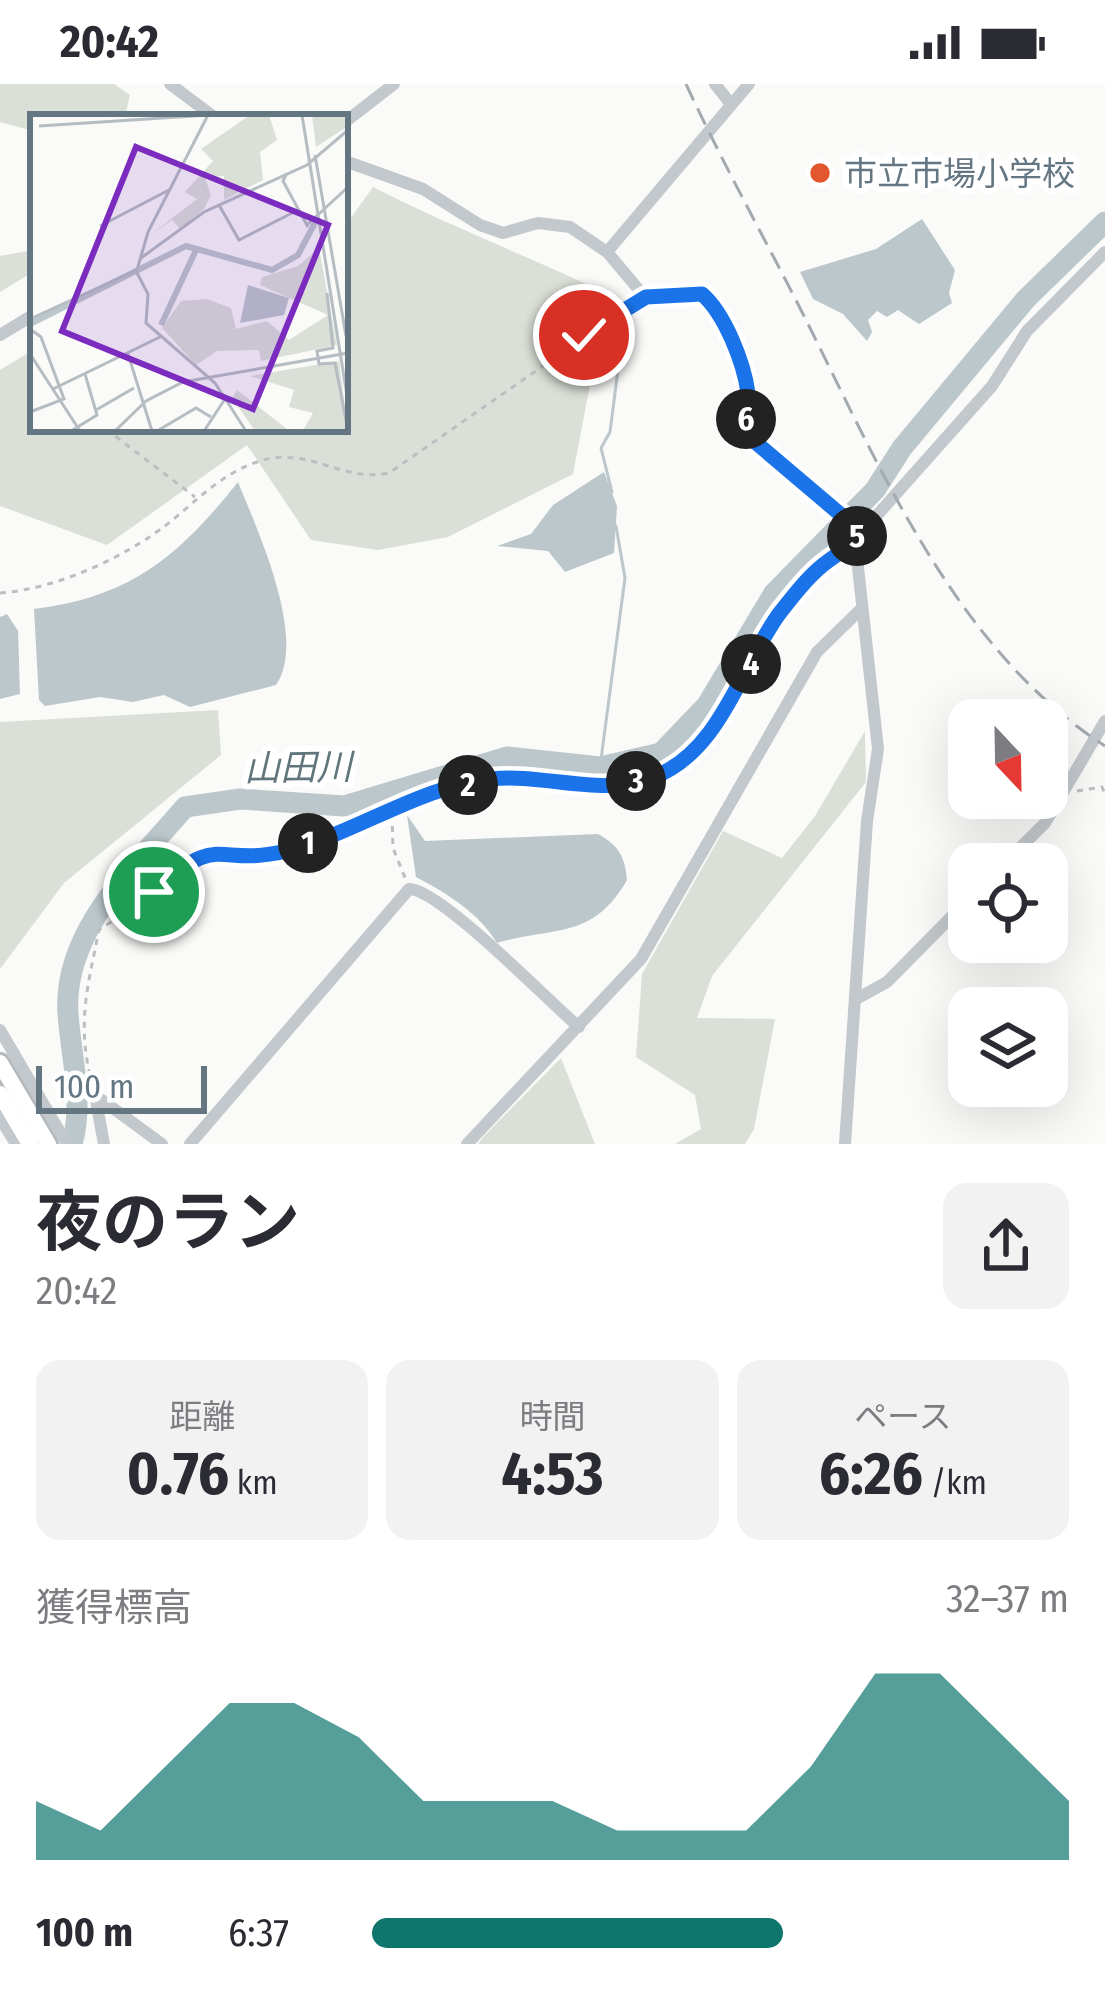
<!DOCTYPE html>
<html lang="ja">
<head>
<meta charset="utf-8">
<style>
  body { margin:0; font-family:"Fira Sans Condensed","Noto Sans JP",sans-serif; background:#f2f2f3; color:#2b2b33; height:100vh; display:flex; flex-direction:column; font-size:45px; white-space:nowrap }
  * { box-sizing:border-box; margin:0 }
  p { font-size:39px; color:#7c7c81 }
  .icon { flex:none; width:66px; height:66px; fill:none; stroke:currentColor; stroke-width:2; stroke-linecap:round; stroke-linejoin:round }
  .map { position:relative; height:1060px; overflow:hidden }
  .details { display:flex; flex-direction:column; background:#fff; flex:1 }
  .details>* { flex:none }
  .needle { width:78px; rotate:158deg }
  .tools { position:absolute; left:948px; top:615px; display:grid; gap:24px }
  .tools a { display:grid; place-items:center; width:120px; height:120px; border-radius:24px; background:#fff; box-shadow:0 12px 48px #0002; font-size:60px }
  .scale { position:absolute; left:36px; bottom:30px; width:171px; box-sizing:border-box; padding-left:12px; border:6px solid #657683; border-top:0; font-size:33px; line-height:42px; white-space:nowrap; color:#657683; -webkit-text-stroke:9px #fff; paint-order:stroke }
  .pin { position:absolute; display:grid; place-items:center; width:102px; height:102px; color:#fff; margin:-51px; border:6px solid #fff; border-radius:50%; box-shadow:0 3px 12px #0007 }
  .km { position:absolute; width:60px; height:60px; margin:-30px; border-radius:50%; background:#222; color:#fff; font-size:33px; line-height:60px; text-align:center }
  .round { display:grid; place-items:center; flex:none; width:126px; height:126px; border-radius:24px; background:#f2f2f3 }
  .head { display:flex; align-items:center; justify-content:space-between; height:204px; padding:0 36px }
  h1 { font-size:66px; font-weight:700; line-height:90px }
  .figures { display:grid; grid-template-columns:repeat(3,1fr); gap:18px; height:204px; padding:12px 36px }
  .figures div { display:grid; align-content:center; border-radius:24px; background:#f2f2f3; text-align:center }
  .figures b { font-size:60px; font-weight:700 }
  .figures small { font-size:33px; font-weight:400 }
  .figures p { font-size:33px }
  .chart { height:336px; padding:24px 36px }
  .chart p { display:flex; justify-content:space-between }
  .chart svg { width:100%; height:216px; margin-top:12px; fill:#0f766e; opacity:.7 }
  ul { padding:0 36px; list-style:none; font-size:39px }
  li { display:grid; grid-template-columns:192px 144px 1fr; align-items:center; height:90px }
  li i { height:30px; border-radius:15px; background:#0f766e }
  .status { display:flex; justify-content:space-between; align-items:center; height:84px; padding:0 60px; background:#fff; direction:ltr }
  .status svg { height:33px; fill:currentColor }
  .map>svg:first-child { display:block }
</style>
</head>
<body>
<div class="status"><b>20:42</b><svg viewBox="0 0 49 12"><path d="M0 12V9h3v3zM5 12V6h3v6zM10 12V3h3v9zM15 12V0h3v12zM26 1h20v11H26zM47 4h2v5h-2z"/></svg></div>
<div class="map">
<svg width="1105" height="1060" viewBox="0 0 1105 1060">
  <rect width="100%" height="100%" fill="#fafaf8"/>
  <g fill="#dadfd7">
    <polygon points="0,0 114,0 130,11 125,33 33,33 33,47 0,38"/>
    <path d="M373 103C453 144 536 175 617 215L590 301 573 390 448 453 378 466 311 456 247 361 107 461 0 422V286L33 266V345H345V142Z"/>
    <polygon points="33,166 33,188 0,208 0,172"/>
    <polygon points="218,626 221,671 64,799 0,885 0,638"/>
    <polygon points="865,647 866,698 712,892 697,934 775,935 754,1045 745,1060 675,1060 701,1045 695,1011 636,973 642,890 723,747 782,774 815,732"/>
    <polygon points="561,974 595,1060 478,1060 486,1050"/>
  </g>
  <g fill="#bbc7cb">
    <polygon points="922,135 955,186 949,209 952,219 919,240 898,226 887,233 877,227 868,236 872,248 867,257 843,230 813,215 800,188 876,165"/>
    <polygon points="604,388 617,422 614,469 565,488 548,467 497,462 531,450 553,421"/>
    <path d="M238 398C257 445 308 555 276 601L190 623 164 611 133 618 100 613 45 622 39 616 34 525C131 513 179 472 238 398Z"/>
    <polygon points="7,530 18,547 20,610 0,615 0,533"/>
    <path d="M407 731 425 757 598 750C618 761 625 772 627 796 592 857 553 842 497 859 479 829 448 810 416 793Z"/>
  </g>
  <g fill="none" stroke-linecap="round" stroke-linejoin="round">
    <g stroke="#bbc7cb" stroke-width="3">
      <polyline points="612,408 601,364 610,348 625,231"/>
      <polyline points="600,683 625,494 616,442"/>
    </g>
    <path stroke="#bbc7cb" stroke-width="21" d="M72 1060C84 1019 71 972 68 930 62 847 136 781 185 723L240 715 344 722 507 673 600 683 661 669 707 621 774 509 875 406 902 364 1026 215 1105 138"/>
    <defs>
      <g id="highway">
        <polyline points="0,979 48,1060"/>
        <polyline points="0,1010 30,1060"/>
      </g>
    </defs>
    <use href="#highway" stroke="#b4b9bd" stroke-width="22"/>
    <g stroke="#bbbfc2" stroke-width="3" stroke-dasharray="6 6" stroke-linecap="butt">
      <polyline points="106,345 195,413"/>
      <path d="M0 509C57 505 126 473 170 438 197 416 221 391 254 379 307 359 339 399 389 389L635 218"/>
      <polyline points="1077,707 1102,703 1105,710"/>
      <polyline points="392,730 393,764 406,796"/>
      <path d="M93 1003C76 942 87 906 99 846L154 809 187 777 206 769 282 768 435 709 491 694 615 702 657 693 699 658 722 631 778 532 817 485 847 466"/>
    </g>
    <g stroke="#c3c8cc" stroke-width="12">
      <polyline points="170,0 214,33"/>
      <polyline points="715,0 730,19"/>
      <polyline points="345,38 394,0"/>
      <path d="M345 77 423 105 480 141 503 149 538 139 570 143 607 168 645 213 702 210C724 230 744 279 748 309 750 329 744 338 754 357L860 447"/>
      <polyline points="607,168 749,0"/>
      <polyline points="0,251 33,231"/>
      <polyline points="1004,780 1045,739 1105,637"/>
      <polyline points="858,914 887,898 969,815"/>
      <polyline points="0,946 67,1060"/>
      <polyline points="95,1011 162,1060"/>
      <polyline points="95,1011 104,1060"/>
      <polyline points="0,1034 16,1060"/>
      <path d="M190 1060 409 805C440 805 547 916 579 943"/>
      <polyline points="467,1060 641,875 817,568 862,524"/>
      <polyline points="845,1060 867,737 878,665 855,456 992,302 1027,247 1105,168"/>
    </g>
    <use href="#highway" stroke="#fff" stroke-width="16"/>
    <path stroke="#a2aab0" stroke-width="3" stroke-dasharray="18 9" stroke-linecap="butt" d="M686 0C722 78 764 153 803 230 880 383 955 565 1105 662"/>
  </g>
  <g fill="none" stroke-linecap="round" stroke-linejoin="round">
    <defs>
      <path id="route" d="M154 808C221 745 215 784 286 767 355 750 420 702 491 695 545 689 602 714 654 693 721 667 741 582 779 530 790 516 802 500 815 488 832 471 848 468 860 447L754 357C744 338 750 329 748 309 744 279 725 230 702 210L646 213 584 251"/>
    </defs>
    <use href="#route" stroke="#fff" stroke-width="24"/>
    <use href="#route" stroke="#1a73e8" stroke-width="15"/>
  </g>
  <circle fill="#e4572e" stroke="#fff" stroke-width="4.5" cx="820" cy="89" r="12"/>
  <g text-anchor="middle" stroke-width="12" stroke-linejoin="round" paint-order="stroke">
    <g font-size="33" fill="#657683" stroke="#fff" text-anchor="start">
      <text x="844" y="101">市立市場小学校</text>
    </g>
    <g font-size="36" font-style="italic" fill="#60757c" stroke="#fff">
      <text transform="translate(298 683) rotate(-1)" y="13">山田川</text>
    </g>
  </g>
  <g transform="translate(30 30)">
    <rect width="318" height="318" fill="#fafaf8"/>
    <path d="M220 1H239L247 26 230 38 233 66 194 86V62L175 64 181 81 174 95 150 115 142 106 119 122 167 85 155 78 183 47 171 35ZM318 1V12L286 33 282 1ZM289 134 307 231 231 247 229 236 187 237 166 251 132 214 151 187 177 185 201 194 206 215 237 207 259 226 298 201 230 171 232 163 268 152ZM309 247 318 317H225L202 284 207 276 257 315 273 316 283 299 259 293 264 276 220 262Z" fill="#dadfd7"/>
    <path d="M218 171 259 184 254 201 210 209Z" fill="#bbc7cb"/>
    <path fill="none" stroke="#bbc7cb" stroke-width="6" d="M0 210 156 132 242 156 268 141 288 103M131 211 167 134"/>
    <path fill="none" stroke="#b5bdc2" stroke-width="3" d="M272 1 318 288M9 12 179 1M285 41 316 222M257 59 253 67 278 113M189 91 209 126 268 96M278 110 318 73M70 112 139 76M111 144 174 98 277 51 318 16M106 157 118 180 116 209 185 269 216 317M297 179 303 234 287 237 289 250 305 249 318 317M0 205 107 156 118 118 178 1M0 215 11 223 34 285 0 298M0 240 50 317M98 240 122 317M23 275 130 223M66 296 104 274M41 317 67 301 55 260M85 317 116 287 153 268 318 239M127 317 166 294 181 303M174 317 195 285"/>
    <path fill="#7b2cbf" fill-opacity="0.15" stroke="#7b2cbf" stroke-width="6" d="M106 33 298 111 223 295 32 217Z"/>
    <rect width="318" height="318" fill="none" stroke="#657683" stroke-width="6"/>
  </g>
</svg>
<div class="tools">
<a><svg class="needle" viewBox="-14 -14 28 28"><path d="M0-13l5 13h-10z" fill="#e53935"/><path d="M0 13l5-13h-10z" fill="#7c7c81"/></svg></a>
<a><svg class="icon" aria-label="locate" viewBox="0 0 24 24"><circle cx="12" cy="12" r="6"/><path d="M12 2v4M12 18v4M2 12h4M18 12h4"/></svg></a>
<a><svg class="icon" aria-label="layers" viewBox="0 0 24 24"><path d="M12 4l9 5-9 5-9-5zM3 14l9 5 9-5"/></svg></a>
</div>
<div class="scale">100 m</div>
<div class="pin" style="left:154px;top:808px;background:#1e9e55"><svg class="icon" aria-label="arrive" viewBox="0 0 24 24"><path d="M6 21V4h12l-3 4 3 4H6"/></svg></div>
<div class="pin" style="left:584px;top:251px;background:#d93025"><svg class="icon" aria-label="check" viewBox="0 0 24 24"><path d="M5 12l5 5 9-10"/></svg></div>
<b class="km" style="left:308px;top:759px">1</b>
<b class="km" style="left:468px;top:701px">2</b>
<b class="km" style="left:636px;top:697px">3</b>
<b class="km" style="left:751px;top:580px">4</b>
<b class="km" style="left:857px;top:452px">5</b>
<b class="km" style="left:746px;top:335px">6</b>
</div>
<section class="details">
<div class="head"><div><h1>夜のラン</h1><p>20:42</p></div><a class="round"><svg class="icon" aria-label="share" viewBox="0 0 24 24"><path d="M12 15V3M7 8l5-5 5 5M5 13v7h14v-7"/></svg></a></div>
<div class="figures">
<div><p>距離</p><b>0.76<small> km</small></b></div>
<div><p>時間</p><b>4:53</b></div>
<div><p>ペース</p><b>6:26<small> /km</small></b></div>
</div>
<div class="chart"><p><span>獲得標高</span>32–37 m</p>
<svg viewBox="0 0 160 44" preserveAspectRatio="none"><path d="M0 44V32L10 38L20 25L30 12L40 12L50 19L60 32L70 32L80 32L90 38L100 38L110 38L120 25L130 6L140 6L150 19L160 32V44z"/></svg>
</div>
<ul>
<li><b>100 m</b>6:37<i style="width:59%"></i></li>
</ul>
</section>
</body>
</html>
